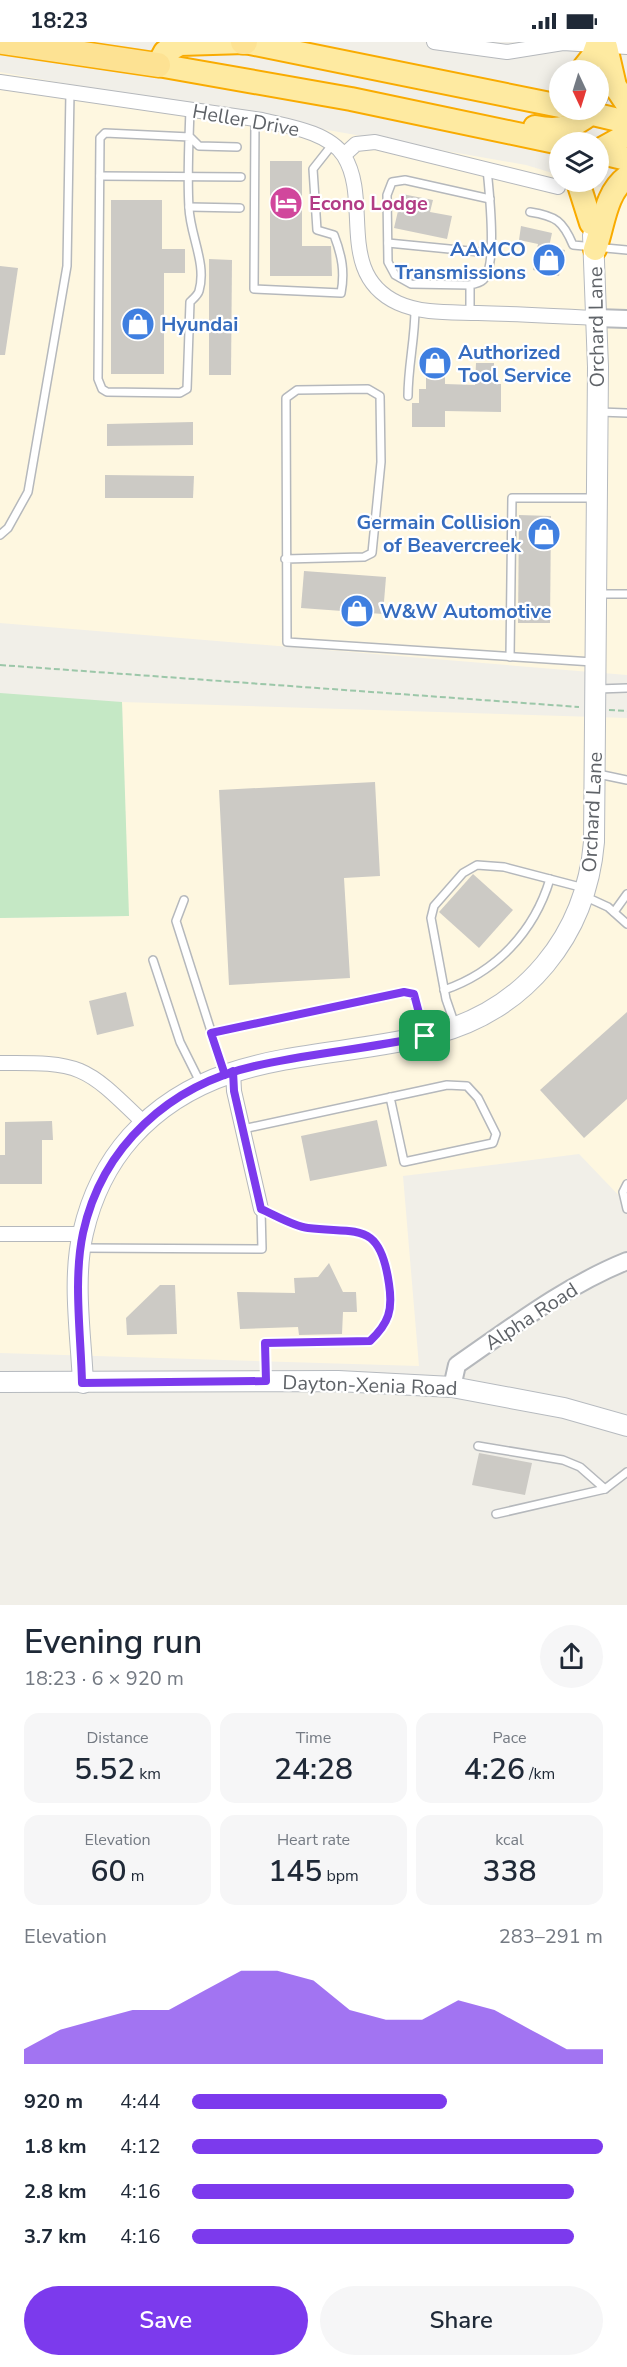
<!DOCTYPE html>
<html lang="en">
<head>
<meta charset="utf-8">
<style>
  body { margin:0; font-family:"Nunito Sans",sans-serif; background:#f6f6f7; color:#1f2937; height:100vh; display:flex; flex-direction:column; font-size:22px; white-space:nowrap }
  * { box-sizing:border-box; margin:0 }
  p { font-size:20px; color:#747a83 }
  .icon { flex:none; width:33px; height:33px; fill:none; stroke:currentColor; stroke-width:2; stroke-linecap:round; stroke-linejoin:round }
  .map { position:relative; height:1563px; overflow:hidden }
  .details { display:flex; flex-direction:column; background:#fff; flex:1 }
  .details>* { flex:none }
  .needle { width:39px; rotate:176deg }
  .controls { position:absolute; left:549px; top:18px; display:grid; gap:12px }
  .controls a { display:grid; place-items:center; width:60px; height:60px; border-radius:50%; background:#fff; box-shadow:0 3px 15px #0003; font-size:30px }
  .pin { position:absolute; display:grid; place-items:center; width:51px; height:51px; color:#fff; margin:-26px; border-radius:12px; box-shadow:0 3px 9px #0006 }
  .round { display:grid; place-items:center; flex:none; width:63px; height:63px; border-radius:32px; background:#f6f6f7 }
  .overview { display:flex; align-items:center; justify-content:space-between; height:102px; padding:0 24px }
  h1 { font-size:33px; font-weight:600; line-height:45px }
  .metrics { display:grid; grid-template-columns:repeat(3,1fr); gap:9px; height:102px; padding:6px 24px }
  .metrics div { display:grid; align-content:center; border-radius:15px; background:#f6f6f7; text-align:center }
  .metrics b { font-size:30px; font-weight:600 }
  .metrics small { font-size:16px; font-weight:400 }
  .metrics p { font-size:16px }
  .chart { height:168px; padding:12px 24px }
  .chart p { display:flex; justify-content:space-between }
  .chart svg { width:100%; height:108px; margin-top:6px; fill:#7c3aed; opacity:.7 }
  .cta { display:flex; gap:12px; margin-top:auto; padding:12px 24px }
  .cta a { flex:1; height:69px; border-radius:36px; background:#7c3aed; color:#fff; font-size:24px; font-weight:600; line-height:69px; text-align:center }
  .cta a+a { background:#f6f6f7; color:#1f2937 }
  ul { padding:0 24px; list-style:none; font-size:20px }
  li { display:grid; grid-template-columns:96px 72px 1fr; align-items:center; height:45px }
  li i { height:15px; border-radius:8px; background:#7c3aed }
  .status { display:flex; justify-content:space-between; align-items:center; height:42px; padding:0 30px; background:#fff; direction:ltr }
  .status svg { height:16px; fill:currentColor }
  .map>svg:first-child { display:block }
</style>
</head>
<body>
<div class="status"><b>18:23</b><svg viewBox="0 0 49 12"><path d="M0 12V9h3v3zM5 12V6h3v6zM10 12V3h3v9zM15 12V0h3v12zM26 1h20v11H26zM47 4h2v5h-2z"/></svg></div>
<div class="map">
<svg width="627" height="1563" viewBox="0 0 627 1563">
  <rect width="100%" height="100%" fill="#f1efe8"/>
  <g fill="#fef7e0">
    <polygon points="0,30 526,123 559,133 560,140 582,140 627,153 627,633 0,581"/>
    <polygon points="122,660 627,676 627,1162 579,1112 403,1134 419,1324 0,1311 0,876 128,874"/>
  </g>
  <polygon fill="#c5e8c5" points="0,651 122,660 129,874 0,876"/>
  <g fill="#cccac5">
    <polygon points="270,119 302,119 302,204 331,204 332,234 270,234"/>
    <polygon points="402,152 433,158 430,170 452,174 447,197 394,186"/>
    <polygon points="111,158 162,158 162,207 185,207 185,231 164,231 164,332 111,332"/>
    <polygon points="521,184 552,191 549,205 565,208 559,234 533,228 538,202 519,198"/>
    <polygon points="209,217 232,218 231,333 209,333"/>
    <polygon points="0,224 18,226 5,313 0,313"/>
    <polygon points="426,319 445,319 445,342 475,343 476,321 494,321 494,342 501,342 501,370 445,369 445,385 412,385 412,361 419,361 419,347 426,347"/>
    <polygon points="193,380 193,403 107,404 107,382"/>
    <polygon points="105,433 194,434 193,456 105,456"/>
    <polygon points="519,473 551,474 550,581 518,581"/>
    <polygon points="304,529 386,535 383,572 301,566"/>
    <polygon points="375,740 380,834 344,836 350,936 229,943 219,748"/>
    <polygon points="473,832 513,868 479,906 439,870"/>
    <polygon points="126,950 134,984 97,993 89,959"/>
    <polygon points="627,970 627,1057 584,1096 540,1048"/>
    <polygon points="377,1078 387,1124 310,1139 301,1094"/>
    <polygon points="52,1079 53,1098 42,1098 42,1142 0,1142 0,1113 5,1113 5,1080"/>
    <polygon points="329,1221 343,1250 356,1250 357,1270 343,1270 342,1292 299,1293 298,1285 240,1287 237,1250 295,1251 294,1236 318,1235"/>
    <polygon points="160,1243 175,1243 177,1292 127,1293 126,1276"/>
    <polygon points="479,1411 532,1421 525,1453 472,1443"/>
  </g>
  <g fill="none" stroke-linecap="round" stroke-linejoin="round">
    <defs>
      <g id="service">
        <path d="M190 67C189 100 187 133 189 166 190 193 207 222 199 249 198 253 193 257 190 260L187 347 180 351 107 350 102 347 98 337 100 96 105 91 190 95 199 104 237 105"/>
        <path d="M255 77 254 247 341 251C345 230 342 214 334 193L317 188 313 127 332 103"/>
        <polyline points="100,134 241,135"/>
        <polyline points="189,165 240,166"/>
        <path d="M530 170C556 174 563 179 573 203L627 208"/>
        <polyline points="388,201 490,211"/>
        <polyline points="470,243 411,242 395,233 388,220 387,153 392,140 405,138 490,157"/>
        <path d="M470 270V243C475 242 480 241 483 238 498 225 489 148 487 127"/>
        <path d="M408 354C408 324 415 297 415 267"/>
        <polyline points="600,370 627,371"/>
        <polyline points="0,493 8,486 28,450 67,224 70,50"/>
        <polyline points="285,517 364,515 372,511 381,420 380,354 368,347 297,348 286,356 287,600 593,620"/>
        <polyline points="598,552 627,552"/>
        <polyline points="510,615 512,456 594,456"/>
        <polyline points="598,647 627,646"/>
        <polyline points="598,732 627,738"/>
        <polyline points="584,854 608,865 627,882"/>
        <polyline points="184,858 176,879 225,1033"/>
        <polyline points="614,870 627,852"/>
        <polyline points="153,918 180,1000 201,1042"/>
        <path d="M444 948C496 930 534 890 550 837"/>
        <polyline points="455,983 446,957 431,876 434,864 463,831 477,823 504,825 584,846"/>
        <polyline points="211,991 404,950 414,952 424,991"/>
        <polyline points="243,1087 447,1043 467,1044 478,1056 496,1092 493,1101 404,1120 390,1055"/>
        <polyline points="627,1142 623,1150 627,1167"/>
        <path d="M82 1206 262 1207 261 1167C275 1173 293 1184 308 1186 357 1192 380 1178 389 1242 393 1268 389 1281 370 1299L265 1301 266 1337"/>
        <polyline points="478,1404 563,1418 580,1425 605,1447"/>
        <polyline points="496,1472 605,1447 627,1430"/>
      </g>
      <g id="minor">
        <polyline points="434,0 507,10 563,1 627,5"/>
        <path d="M0 40 262 78C287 84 329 90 344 114 372 159 335 232 398 261 422 272 451 270 478 271 518 272 557 274 596 276"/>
        <polyline points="344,113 356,102 375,100 558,145"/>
        <path d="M0 1021C83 1020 85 1024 144 1081"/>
        <polyline points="233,1029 234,1049 261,1167"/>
        <polyline points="0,1192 83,1192"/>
      </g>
      <g id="tertiary">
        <polyline points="598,56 603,47 605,22"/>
        <polyline points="596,276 627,277"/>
        <path d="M452 1345 457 1323C512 1285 565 1244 627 1219"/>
      </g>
      <g id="secondary">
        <polyline points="0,1340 338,1339 452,1345 564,1366 627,1384"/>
        <path d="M83 1341C81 1293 72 1238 83 1191 91 1156 107 1122 131 1095 213 1004 326 1020 434 992 525 968 586 894 594 800L598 325 593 193"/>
      </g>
      <g id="trunk">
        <polyline points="606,5 615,44 627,62"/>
        <polyline points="582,28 593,14 598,0"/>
        <polyline points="560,64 245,0 180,2 165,10 158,23 351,57 560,101"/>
        <polyline points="576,68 627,80"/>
        <path d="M535 85C558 90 573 86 591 71"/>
        <polyline points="598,109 627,93"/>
        <polyline points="598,110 627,117"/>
        <polyline points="578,140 591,181"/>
        <path d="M595 207C604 182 605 151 627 135"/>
      </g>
      <g id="motorway">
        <polyline points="2,0 158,23"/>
        <polyline points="243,0 245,0"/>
      </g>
    </defs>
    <use href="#service" stroke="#b5b8bc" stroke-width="10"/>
    <use href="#minor" stroke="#b5b8bc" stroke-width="16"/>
    <use href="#tertiary" stroke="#b5b8bc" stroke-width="20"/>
    <use href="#secondary" stroke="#b6babf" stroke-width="22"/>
    <use href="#trunk" stroke="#f9ab00" stroke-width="26"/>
    <use href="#motorway" stroke="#f9ab00" stroke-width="27"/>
    <g stroke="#9cc7a9" stroke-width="2" stroke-dasharray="6 3" stroke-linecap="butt">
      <polyline points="0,623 579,665"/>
      <polyline points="609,668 627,669"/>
    </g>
    <use href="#service" stroke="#fff" stroke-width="7"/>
    <use href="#minor" stroke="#fff" stroke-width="14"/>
    <use href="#tertiary" stroke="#fff" stroke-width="16"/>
    <use href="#secondary" stroke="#fff" stroke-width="20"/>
    <use href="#trunk" stroke="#feeaa1" stroke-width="22"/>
    <use href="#motorway" stroke="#fde293" stroke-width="24"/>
  </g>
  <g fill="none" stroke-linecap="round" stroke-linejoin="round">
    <defs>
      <path id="route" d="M425 994C369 1007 311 1011 255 1024 170 1043 102 1104 83 1191 73 1238 81 1293 82 1341L266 1339 265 1301 370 1299C389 1281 393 1268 389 1242 380 1178 357 1192 308 1186 293 1184 275 1173 261 1167L234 1049 233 1029 225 1033 211 991 404 950 414 952 425 994"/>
    </defs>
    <use href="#route" stroke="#fff" stroke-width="12"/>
    <use href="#route" stroke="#7c3aed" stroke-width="8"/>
  </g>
  <defs>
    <symbol id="hotel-disc" viewBox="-11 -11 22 22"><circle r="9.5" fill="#d1479c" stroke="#fff"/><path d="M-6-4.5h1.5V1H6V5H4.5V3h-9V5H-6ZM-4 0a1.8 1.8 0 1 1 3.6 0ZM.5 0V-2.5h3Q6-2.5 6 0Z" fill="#fff"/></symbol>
    <symbol id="shop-disc" viewBox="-11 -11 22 22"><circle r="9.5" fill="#3f7fe0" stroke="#fff"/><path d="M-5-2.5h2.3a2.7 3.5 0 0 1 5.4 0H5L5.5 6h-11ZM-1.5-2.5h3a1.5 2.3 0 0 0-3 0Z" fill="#fff"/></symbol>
  </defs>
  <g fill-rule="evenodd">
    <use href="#hotel-disc" x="267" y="142" width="38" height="38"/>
    <use href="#shop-disc" x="530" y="199" width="38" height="38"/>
    <use href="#shop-disc" x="119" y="263" width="38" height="38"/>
    <use href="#shop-disc" x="416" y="302" width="38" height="38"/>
    <use href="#shop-disc" x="525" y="473" width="38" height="38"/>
    <use href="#shop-disc" x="338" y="550" width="38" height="38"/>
  </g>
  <g text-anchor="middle" stroke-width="4.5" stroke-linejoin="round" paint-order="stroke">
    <g font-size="20" fill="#5f6368" stroke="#fff">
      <text transform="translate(246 78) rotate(10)" y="7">Heller Drive</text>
      <text transform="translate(596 285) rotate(-91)" y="7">Orchard Lane</text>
      <text transform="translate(592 770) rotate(-87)" y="7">Orchard Lane</text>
      <text transform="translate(531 1274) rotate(-33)" y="7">Alpha Road</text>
      <text transform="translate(370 1343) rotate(2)" y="7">Dayton-Xenia Road</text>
    </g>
    <g font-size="20" font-weight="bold" fill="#b23c85" stroke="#fff" text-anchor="start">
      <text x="309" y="168">Econo Lodge</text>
    </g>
    <g font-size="20" font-weight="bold" fill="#366cbe" stroke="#fff" text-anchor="start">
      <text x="526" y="214" text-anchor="end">AAMCO<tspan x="526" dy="23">Transmissions</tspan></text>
      <text x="161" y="289">Hyundai</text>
      <text x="458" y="317">Authorized<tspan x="458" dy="23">Tool Service</tspan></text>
      <text x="521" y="487" text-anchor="end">Germain Collision<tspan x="521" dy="23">of Beavercreek</tspan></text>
      <text x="380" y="576">W&amp;W Automotive</text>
    </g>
  </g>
</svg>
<div class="controls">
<a><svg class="needle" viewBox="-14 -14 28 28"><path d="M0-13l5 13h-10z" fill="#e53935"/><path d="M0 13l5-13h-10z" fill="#747a83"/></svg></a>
<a><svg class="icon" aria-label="layers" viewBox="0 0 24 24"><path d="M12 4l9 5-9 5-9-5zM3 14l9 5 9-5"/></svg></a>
</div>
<div class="pin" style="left:425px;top:994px;background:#1e9e55"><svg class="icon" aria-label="arrive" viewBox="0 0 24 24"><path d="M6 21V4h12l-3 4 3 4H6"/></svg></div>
</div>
<section class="details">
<div class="overview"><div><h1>Evening run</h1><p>18:23 · 6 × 920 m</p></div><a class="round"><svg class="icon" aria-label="share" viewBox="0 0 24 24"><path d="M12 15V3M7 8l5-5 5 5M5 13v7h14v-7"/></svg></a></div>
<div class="metrics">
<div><p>Distance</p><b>5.52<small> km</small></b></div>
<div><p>Time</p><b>24:28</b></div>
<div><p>Pace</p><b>4:26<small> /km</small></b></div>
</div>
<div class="metrics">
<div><p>Elevation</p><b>60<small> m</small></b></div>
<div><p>Heart rate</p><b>145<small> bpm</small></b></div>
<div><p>kcal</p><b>338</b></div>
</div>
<div class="chart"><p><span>Elevation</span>283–291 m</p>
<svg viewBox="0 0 160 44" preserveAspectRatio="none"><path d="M0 44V38L10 30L20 26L30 22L40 22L50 14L60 6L70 6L80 10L90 22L100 26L110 26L120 18L130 22L140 30L150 38L160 38V44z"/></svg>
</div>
<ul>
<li><b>920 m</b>4:44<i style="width:62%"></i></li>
<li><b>1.8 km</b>4:12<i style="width:100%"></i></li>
<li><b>2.8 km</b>4:16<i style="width:93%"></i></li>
<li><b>3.7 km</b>4:16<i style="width:93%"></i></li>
</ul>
<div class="cta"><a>Save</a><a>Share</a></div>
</section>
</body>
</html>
